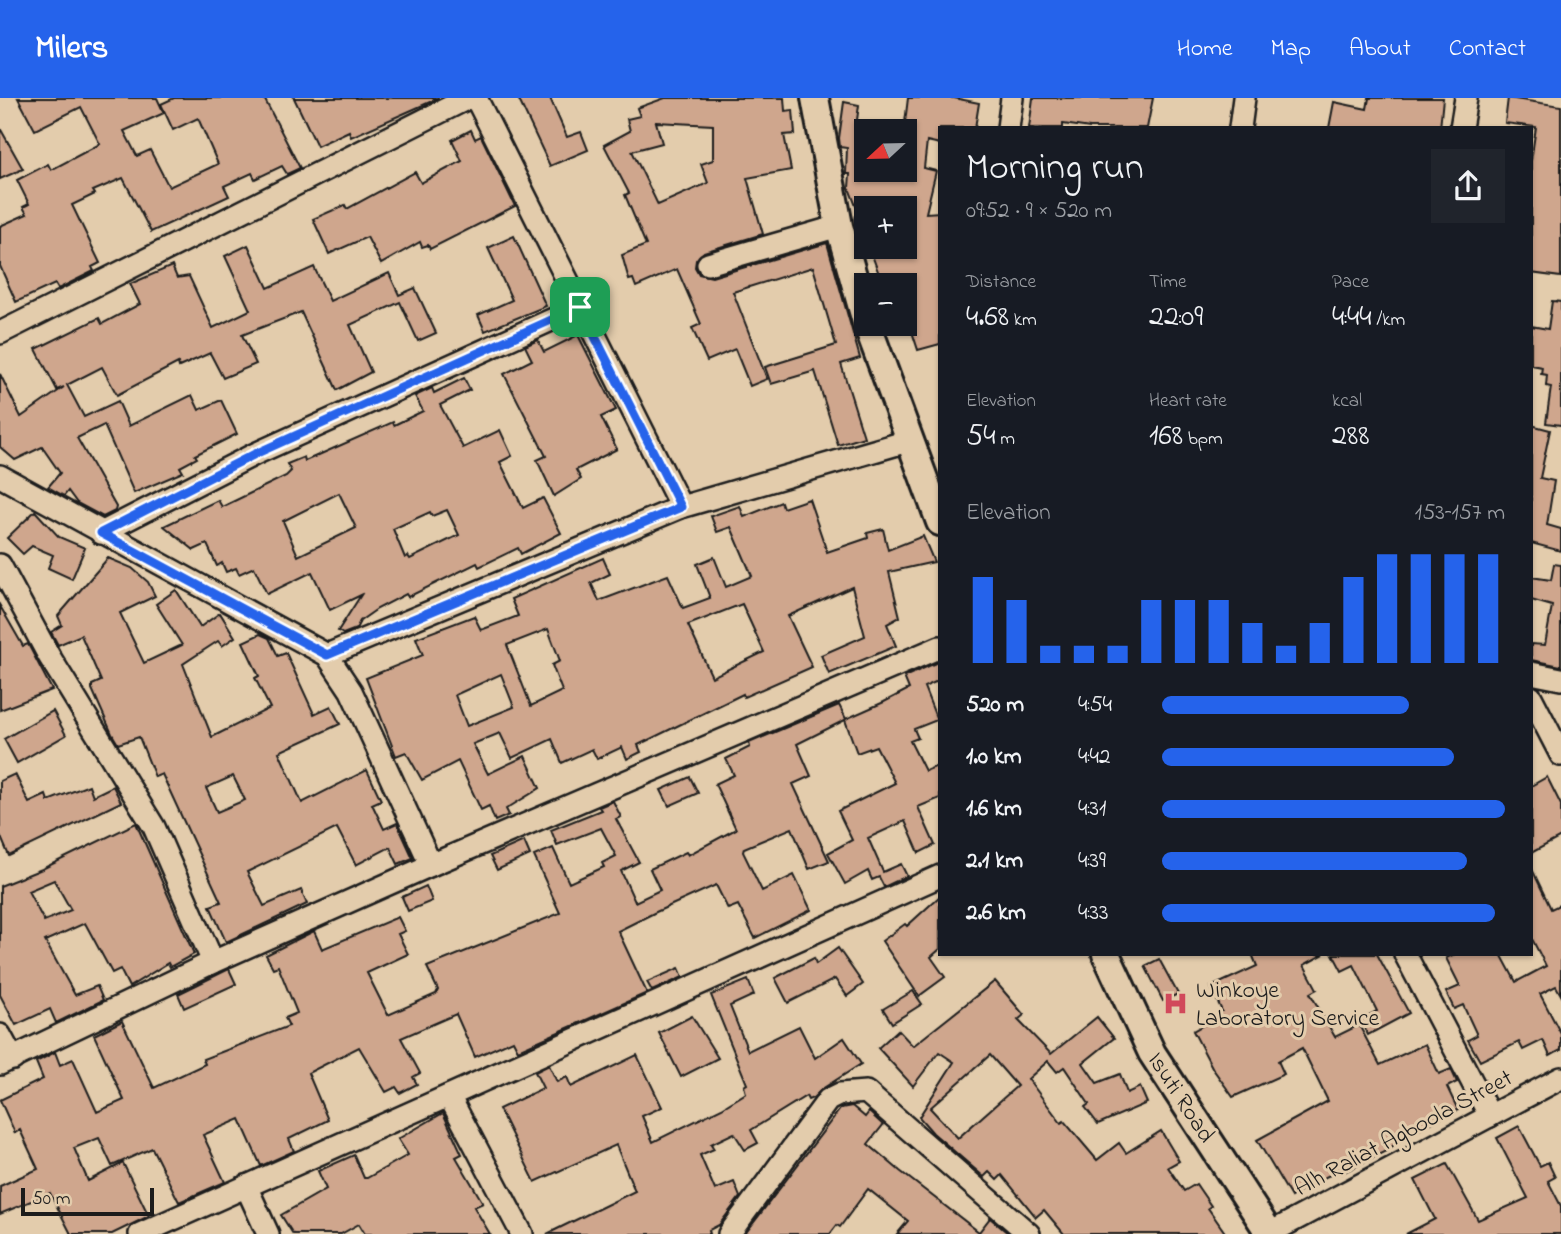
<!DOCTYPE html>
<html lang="en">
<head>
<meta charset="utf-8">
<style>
  body { margin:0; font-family:"Indie Flower",sans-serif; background:#20242c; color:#f1f3f6; height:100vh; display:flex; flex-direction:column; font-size:26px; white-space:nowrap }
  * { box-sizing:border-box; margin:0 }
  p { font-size:23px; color:#9ea1a6 }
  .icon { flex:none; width:38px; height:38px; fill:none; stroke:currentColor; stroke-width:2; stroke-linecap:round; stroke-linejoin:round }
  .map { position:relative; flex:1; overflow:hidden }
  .sheet { position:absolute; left:938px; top:28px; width:595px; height:830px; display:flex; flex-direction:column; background:#171b24; border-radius:0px; box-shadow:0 2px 5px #0004 }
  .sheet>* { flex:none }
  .needle { width:46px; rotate:248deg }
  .tools { position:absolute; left:854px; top:21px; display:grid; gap:14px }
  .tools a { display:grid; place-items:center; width:63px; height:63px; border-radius:0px; background:#171b24; box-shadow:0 2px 5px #0004; font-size:35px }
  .scale { position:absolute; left:21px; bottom:18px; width:133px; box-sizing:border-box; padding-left:7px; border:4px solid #1c1c1c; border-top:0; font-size:19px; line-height:24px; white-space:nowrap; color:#1c1c1c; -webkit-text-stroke:5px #e3ccac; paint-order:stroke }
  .pin { position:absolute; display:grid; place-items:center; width:60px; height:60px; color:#fff; margin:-30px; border-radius:14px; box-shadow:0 4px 10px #0006 }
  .round { display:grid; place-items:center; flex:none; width:74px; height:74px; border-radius:0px; background:#20242c }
  .overview { display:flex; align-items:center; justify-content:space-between; height:119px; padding:0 28px }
  h1 { font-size:38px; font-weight:600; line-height:52px }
  .metrics { display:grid; grid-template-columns:repeat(3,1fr); gap:10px; height:119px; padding:7px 28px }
  .metrics div { display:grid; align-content:center }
  .metrics b { font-size:30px; font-weight:600 }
  .metrics small { font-size:19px; font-weight:400 }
  .metrics p { font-size:19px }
  .chart { height:196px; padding:14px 28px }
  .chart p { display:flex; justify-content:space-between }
  .chart svg { width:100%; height:126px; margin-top:7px; stroke:#2563eb; stroke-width:6 }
  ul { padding:0 28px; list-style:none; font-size:23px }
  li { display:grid; grid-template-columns:112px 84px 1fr; align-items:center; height:52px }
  li i { height:18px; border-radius:9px; background:#2563eb }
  header { display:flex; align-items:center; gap:42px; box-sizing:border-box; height:98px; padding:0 35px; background:#2563eb; color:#fff }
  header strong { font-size:33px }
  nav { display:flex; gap:38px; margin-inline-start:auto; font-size:24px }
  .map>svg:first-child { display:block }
</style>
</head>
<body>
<header>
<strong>Milers</strong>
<nav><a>Home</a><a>Map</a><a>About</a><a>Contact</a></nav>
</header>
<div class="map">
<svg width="1561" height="1136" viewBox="0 0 1561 1136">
  <rect width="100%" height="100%" fill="#e3ccac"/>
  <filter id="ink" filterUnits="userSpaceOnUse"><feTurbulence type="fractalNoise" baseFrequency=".0143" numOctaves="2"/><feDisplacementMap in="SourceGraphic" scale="14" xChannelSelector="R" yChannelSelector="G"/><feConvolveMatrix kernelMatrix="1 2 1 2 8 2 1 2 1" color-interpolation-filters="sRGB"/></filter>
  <g filter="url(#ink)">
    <g fill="#cfa68d" stroke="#1c1c1c" stroke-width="2" fill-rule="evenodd">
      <polygon points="18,0 157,0 164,15 124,33 137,58 150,52 169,89 218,66 198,20 173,32 161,6 174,0 264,0 300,70 287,76 282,68 255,81 252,75 224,88 229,98 151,134 123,80 93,93 95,96 72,107 100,165 92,169 94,173 58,191 55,186 16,204 0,168 0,128 27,116 23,109 29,106 17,82 48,66 51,72 100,46 81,9 35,32"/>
      <polygon points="294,0 439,0 351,39 349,33 317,48"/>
      <polygon points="518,0 550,0 567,39 581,34 588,52 550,68"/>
      <path d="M665 0H784L785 13 793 12 795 36 784 37 791 72 747 80 763 136 704 154 696 162 695 169 699 176 712 179 827 145 860 260 841 266 864 339 838 347 815 273 771 286 765 269 836 247 813 169 733 194 767 281 750 288 735 251 707 263 692 230 701 226 677 171 636 189 633 181 629 182 622 157 646 147 625 97 629 95 604 47 630 33 627 21 640 18 637 10ZM656 24 713 27V62L701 66 708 85 658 107 632 53 662 45Z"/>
      <polygon points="908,0 954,0 979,5 975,30 940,30 940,46 927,43 924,70 936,73 926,115 940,114 940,246 918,252 905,212 905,187 883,187 872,157 905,156 905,110 856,108 849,90 850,76 846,76 847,50 840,49 839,40 844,4 859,7 855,37 866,39 866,72 905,72 904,33"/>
      <polygon points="1033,0 1153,0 1147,30 1090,30 1063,26 1063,30 1029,30"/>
      <polygon points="1369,0 1443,0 1440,30 1329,30 1334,4 1367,11"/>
      <polygon points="1508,0 1561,8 1561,179 1531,175 1531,63 1536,29 1505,25"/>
      <polygon points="0,30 23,71 0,81"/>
      <polygon points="471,32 475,41 481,38 515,108 430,151 428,147 422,149 420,144 381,166 367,139 329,156 313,121 345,107 347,111 415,74 421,85 462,63 452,42"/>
      <polygon points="514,138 546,208 485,233 478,217 512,202 488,150"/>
      <polygon points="248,147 268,190 314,169 330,203 389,175 399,197 415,190 436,235 418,243 400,204 350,227 371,274 337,292 301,214 242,237 256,266 223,280 210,255 179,269 178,265 117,297 102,269 67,287 84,319 118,303 129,328 192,297 199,312 221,302 237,336 195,357 197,360 180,369 183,374 134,395 104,327 77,340 116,409 115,413 103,419 77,405 68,393 64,398 48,389 60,375 42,349 15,362 0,349 0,276 21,319 64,289 57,292 36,251 99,220 102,226 140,206 130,186 172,168 177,180 189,178 213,230 250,212 225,158"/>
      <polygon points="1552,203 1561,204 1561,327 1546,325 1551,289 1546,288 1547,277 1541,276 1542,269 1531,267 1531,228 1548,231"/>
      <polygon points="578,237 616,312 601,319 617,351 576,372 581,381 554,398 537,362 546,358 504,276 532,262 525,248 538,242 544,254"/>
      <path d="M464 280 470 292 440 307 463 350 500 332 512 358 500 364 523 410 543 400 561 435 521 456 518 450 479 469 477 465 408 499 406 496 377 511 360 523 356 531 343 536 338 533 361 497 330 512 312 474 267 496 254 469 239 476 236 470 226 474 222 465 217 468 207 446 194 452 164 428 218 402 222 409 259 391 286 378 291 373 287 366 304 359 305 363 393 324 394 327 423 313 415 298 432 290 434 295ZM339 395 356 430 298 458 283 423ZM447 412 459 437 410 461 408 458 405 460 393 431 430 414 432 418Z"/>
      <polygon points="1531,327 1550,332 1540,380 1554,383 1547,427 1561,431 1561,453 1531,445"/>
      <path d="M809 401 827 454 868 440 867 435 883 431 888 452 923 438 934 464 889 474 900 519 887 526 896 548 829 576 821 557 865 538 852 489 788 518 812 569 744 599 743 596 638 647 641 654 627 661 622 649 597 661 592 651 562 665 552 641 512 660 500 635 473 646 488 676 525 658 540 690 506 711 509 717 495 723 489 708 481 712 458 663 422 682 406 654 396 658 366 580 423 557 416 540 474 518 481 532 518 518 511 501 603 460 610 476 591 485 599 503 668 477 683 510 710 500 697 466 714 459 726 489 752 478 731 429 717 434 711 418 740 408 744 419 781 404 783 410ZM742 506 764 554 712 579 688 527ZM548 531 560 563 552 567 562 593 531 608 507 547ZM501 576 514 609 467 628 455 597Z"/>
      <polygon points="35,413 59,439 85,450 72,481 48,470 53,457 32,448 23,456 7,440"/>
      <path d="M108 460 132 470 148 484 155 498 120 515 144 565 182 547 156 506 176 492 200 529 220 515 235 539 222 548 218 543 183 566 212 639 270 610 255 580 259 578 243 544 260 536 269 540 278 558 286 555 314 616 331 608 340 626 279 654 302 705 367 672 381 702 372 706 384 731 397 725 413 760 398 766 390 749 356 767 337 730 247 774 264 808 301 792 307 806 226 844 210 808 221 804 162 676 155 679 139 639 118 646 112 636 92 591V587L101 583 81 537 58 547 51 534 62 527 58 518ZM233 678 245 702 217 714 206 690Z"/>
      <polygon points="1554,466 1561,467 1561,568 1531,562 1531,546 1545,547 1552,508 1531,502 1531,479 1551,482"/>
      <polygon points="0,508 23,548 28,546 52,592 0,612"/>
      <polygon points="940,563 940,582 924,589 937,622 914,631 918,640 910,643 925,673 940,667 940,700 918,709 935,747 919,755 905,723 868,740 883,774 901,766 907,778 884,789 879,779 872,782 868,773 845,786 828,755 852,742 838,713 895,685 876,648 857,655 845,622 797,646 811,678 793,686 829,763 809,771 792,730 744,750 743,754 762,793 794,777 811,812 755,840 738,807 728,811 716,787 656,814 618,833 647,895 518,952 513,942 475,959 456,916 401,940 420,975 413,979 417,986 400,995 396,989 386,994 359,949 308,975 328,1022 289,1041 294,1053 261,1068 240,1021 203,1037 225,1084 179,1104 152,1050 112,1068 99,1040 74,1050 88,1083 123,1065 149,1118 112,1136 71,1136 50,1095 0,1116 0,1088 38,1071 20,1032 15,1035 0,1002 43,981 36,964 55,954 60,967 73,961 97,1014 124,1002 94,937 122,923 154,990 205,966 203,961 289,928 285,920 297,915 278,868 273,870 266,857 314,833 322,851 398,819 405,833 398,836 408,856 367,875 388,917 436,896 438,892 427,869 560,815 534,758 553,750 569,785 604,769 602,765 616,758 601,730 557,747 551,732 601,712 599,709 613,703 621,719 616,721 639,764 621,773 635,804 660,792 650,771 686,754 688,757 736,731 715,686 734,677 726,661 750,649 749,645 839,607 846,621 884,604 909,591 904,579"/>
      <polygon points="53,613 66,637 17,665 4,641"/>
      <polygon points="15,676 29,705 46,697 48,703 89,687 93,698 113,688 121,704 9,758 0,737 0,683"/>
      <polygon points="690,679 698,695 669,708 661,692"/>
      <polygon points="1547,679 1561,707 1561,739 1531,755 1531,688"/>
      <path d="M136 725 194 856 170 869 168 865 129 889 120 871 112 875 85 825 45 843 75 897 97 888 103 902 56 925 50 911 16 927 0 897V788L42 771ZM54 782 71 812 44 823 28 793Z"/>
      <polygon points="524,743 530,757 497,772 490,758"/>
      <polygon points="1531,769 1551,811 1561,806 1561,897 1556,888 1540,896 1561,936 1561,952 1550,958 1543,942 1523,952 1519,944 1480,963 1468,942 1477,937 1463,907 1454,911 1446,894 1460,888 1446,860 1455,856 1501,856 1516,884 1546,868 1531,839"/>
      <polygon points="426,788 432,803 408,813 402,799"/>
      <polygon points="940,798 940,851 931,859 945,879 919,898 882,843 905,826 907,828"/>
      <polygon points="838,850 863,886 847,898 835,881 788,905 775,880 814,860 816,866"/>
      <polygon points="1252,856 1324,856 1304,867 1317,891 1310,895 1335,939 1359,927 1380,967 1425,946 1439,976 1451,971 1457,984 1447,989 1458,1012 1412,1034 1386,1053 1342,1075 1341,1072 1312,1085 1291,1099 1257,1042 1328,1003 1302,950 1278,963 1284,976 1233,999 1213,971 1193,933 1219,918 1218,915 1222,913 1211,889 1257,868"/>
      <polygon points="1333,856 1377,856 1409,915 1368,937 1360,922 1377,913 1354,867 1342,873"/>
      <polygon points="1159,861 1178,896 1163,903 1145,868"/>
      <polygon points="679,870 683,879 652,893 647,884"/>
      <polygon points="229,871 236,886 184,910 178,896"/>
      <polygon points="748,882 754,897 730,908 748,953 799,928 815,960 844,940 861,966 822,991 813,1000 808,1002 806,998 751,1032 758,1045 745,1052 734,1035 711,1046 714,1051 700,1057 715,1092 734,1084 740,1099 719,1127 709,1132 710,1136 547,1136 635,1093 616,1047 535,1084 499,1011 543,990 535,974 549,967 557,984 567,979 571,989 637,957 662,1009 642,1018 653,1044 722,1010 746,995 744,988 747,986 711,897"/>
      <path d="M995 883 1024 917 1018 922 1051 956 1097 919 1114 940 1083 965 1097 985 1120 976 1127 995 1140 989 1147 1005 1098 1026 1085 1009 1089 1006 1064 969 1057 974 1048 963 1028 981 1061 1025 1064 1023 1097 1062 1119 1045 1126 1055 1161 1033 1179 1063 1168 1069 1184 1093 1196 1086 1211 1108 1208 1110 1226 1136H1064L1044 1112 1036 1119 1002 1077 997 1082 989 1074 984 1079 933 1035 919 1019 954 964 939 954 913 988 878 950 898 932 913 948ZM990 957 1017 988 958 1040 930 1010Z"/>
      <polygon points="913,893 922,906 892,925 883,911"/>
      <polygon points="692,918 718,960 681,979 659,935"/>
      <polygon points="852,1008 865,1019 869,1014 883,1027 868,1046 900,1073 979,1134 990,1120 1009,1136 897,1136 908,1123 868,1091 840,1129 837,1127 830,1136 745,1136 841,1010"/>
      <polygon points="443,1015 462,1056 456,1059 483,1105 474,1109 490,1136 365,1136 359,1126 341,1136 293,1136 281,1117 326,1091 318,1073 354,1057 364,1080 367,1080 408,1057 398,1041"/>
      <polygon points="1519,1028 1540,1068 1548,1064 1555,1079 1548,1083 1561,1108 1561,1136 1406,1136 1435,1121 1415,1082 1447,1066 1478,1122 1528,1100 1497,1040"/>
    </g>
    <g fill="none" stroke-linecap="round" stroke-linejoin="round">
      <defs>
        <g id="minor">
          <polyline points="476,0 681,409"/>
          <polyline points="1008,30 1012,0"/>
          <polyline points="1240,30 1244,0"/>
          <polyline points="1461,30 1466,0"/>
          <polyline points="708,166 839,128"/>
          <polyline points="0,235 468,0"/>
          <polyline points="0,378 327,557 351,593 431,767"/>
          <polyline points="101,435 255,356 580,209"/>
          <polyline points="0,467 49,558 154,729 213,864"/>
          <polyline points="327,557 681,409 908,343"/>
          <polyline points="1531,575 1561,581"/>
          <polyline points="1531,599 1561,657"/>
          <polyline points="1405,856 1490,1018"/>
          <polyline points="0,937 13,961"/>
          <polyline points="0,966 213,864 431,767 940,549"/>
          <polyline points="449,998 522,1136"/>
          <polyline points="246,1088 268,1136"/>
          <polyline points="140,1136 940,778"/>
          <polyline points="729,1136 828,1002 840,996 866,994 1029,1136"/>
          <polyline points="1268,1136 1561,980"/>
        </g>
        <g id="tertiary">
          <polyline points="815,0 839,128 866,224"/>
          <polyline points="867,226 940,424"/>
          <polyline points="1106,856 1152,955 1270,1136"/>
        </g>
      </defs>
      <use href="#minor" stroke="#1c1c1c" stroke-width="26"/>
      <use href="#tertiary" stroke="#1c1c1c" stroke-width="32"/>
      <use href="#minor" stroke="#e3ccac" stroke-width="21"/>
      <use href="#tertiary" stroke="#e3ccac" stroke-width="26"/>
    </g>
  </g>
  <g fill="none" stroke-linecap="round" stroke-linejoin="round" filter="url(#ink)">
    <defs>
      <polygon id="route" points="580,209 681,409 327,557 101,435 255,356"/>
    </defs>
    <use href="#route" stroke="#fff" stroke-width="14"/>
    <use href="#route" stroke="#2563eb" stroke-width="9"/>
  </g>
  <defs>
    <symbol id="hospital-bare" viewBox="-9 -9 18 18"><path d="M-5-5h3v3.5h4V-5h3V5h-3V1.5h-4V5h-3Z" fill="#d1495b" stroke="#e3ccac" stroke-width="2.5" paint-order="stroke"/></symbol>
  </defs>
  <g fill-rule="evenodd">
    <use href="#hospital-bare" x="1158" y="888" width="35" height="35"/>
  </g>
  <g text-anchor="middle" stroke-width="6" stroke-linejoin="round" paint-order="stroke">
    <g font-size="24" fill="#1c1c1c" stroke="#e3ccac" text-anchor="start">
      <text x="1196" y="899">Winkoye<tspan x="1196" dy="28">Laboratory Service</tspan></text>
    </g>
    <g font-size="24" fill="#1c1c1c" stroke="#e3ccac">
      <text transform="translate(1182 999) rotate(57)" y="8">Isuti Road</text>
      <text transform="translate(1403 1034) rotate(-28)" y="8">Alh Raliat Agboola Street</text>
    </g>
  </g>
</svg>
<div class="tools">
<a><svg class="needle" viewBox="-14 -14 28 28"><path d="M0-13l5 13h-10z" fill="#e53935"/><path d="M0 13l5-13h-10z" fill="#9ea1a6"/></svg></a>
<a>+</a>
<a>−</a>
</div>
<div class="scale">50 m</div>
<div class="pin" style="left:580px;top:209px;background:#1e9e55"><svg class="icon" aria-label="arrive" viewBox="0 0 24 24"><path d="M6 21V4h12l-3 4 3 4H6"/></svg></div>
<section class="sheet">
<div class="overview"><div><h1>Morning run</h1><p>09:52 · 9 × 520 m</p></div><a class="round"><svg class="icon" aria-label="share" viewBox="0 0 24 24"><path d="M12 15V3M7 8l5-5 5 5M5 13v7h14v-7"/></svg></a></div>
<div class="metrics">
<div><p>Distance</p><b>4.68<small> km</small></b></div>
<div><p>Time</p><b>22:09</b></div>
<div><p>Pace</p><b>4:44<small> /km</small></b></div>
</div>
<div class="metrics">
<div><p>Elevation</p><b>54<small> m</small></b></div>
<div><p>Heart rate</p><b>168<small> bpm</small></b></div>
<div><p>kcal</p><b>288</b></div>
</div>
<div class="chart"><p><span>Elevation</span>153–157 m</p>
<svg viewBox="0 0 160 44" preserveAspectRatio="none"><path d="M5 44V14M15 44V22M25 44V38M35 44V38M45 44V38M55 44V22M65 44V22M75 44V22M85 44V30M95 44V38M105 44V30M115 44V14M125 44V6M135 44V6M145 44V6M155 44V6"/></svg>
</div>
<ul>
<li><b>520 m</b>4:54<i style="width:72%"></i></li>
<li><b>1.0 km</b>4:42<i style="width:85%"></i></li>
<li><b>1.6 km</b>4:31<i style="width:100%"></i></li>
<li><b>2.1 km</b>4:39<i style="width:89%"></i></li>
<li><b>2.6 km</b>4:33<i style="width:97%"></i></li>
</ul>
</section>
</div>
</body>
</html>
